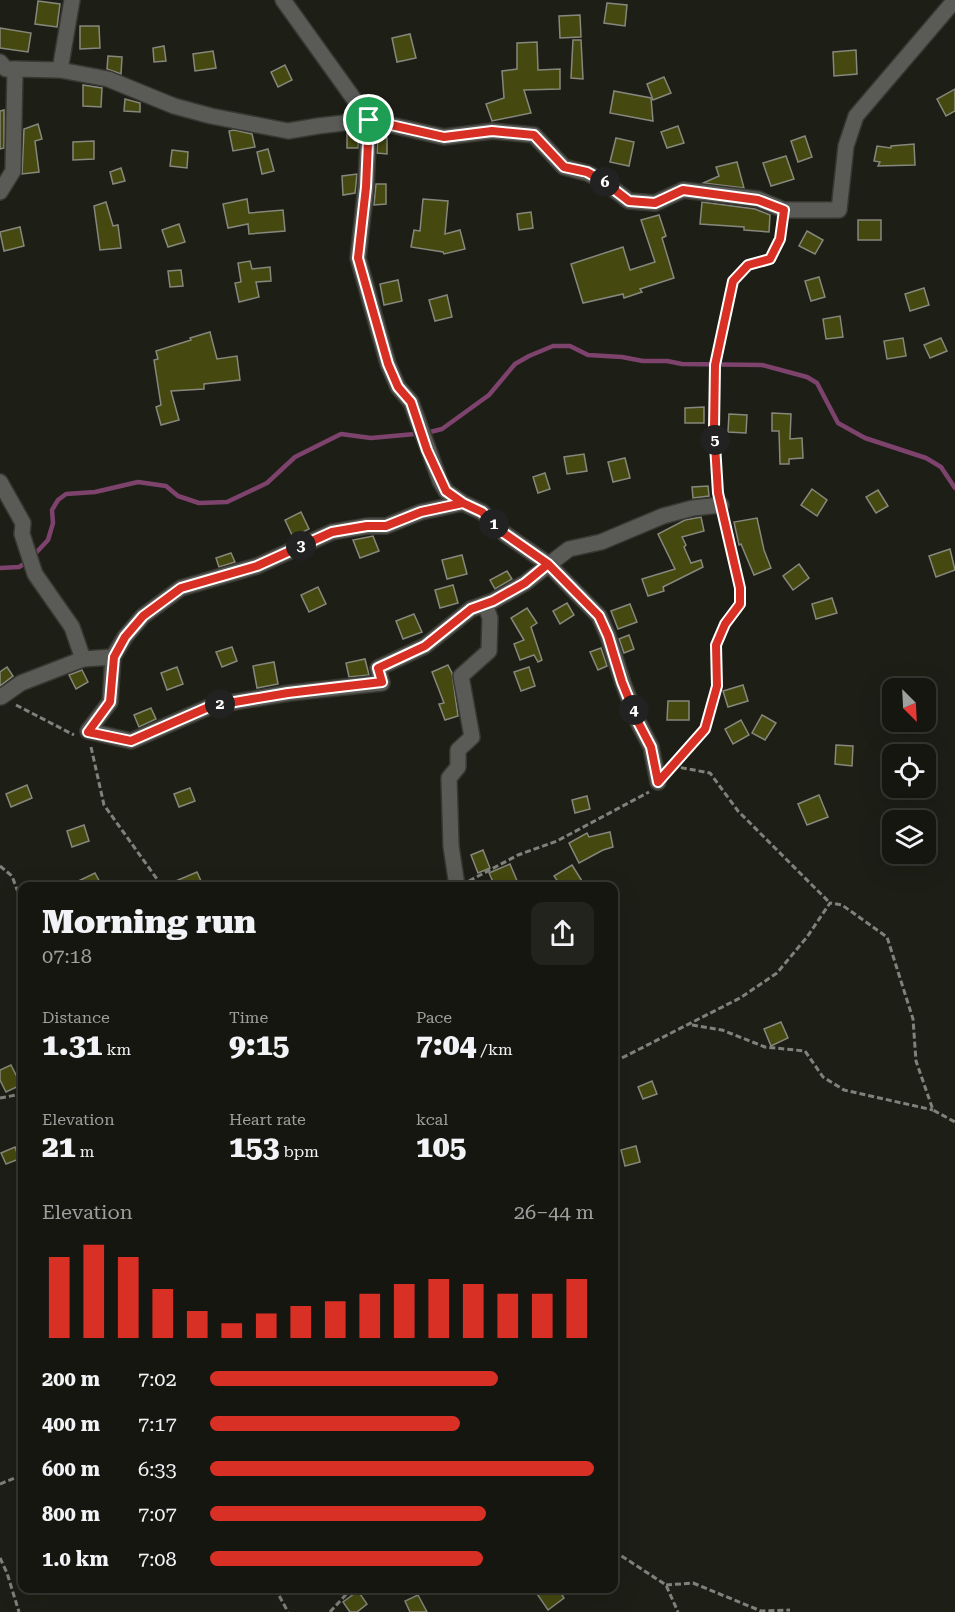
<!DOCTYPE html>
<html lang="en">
<head>
<meta charset="utf-8">
<style>
  body { margin:0; font-family:"Roboto Serif",serif; background:#23231e; color:#f1f3f6; height:100vh; display:flex; flex-direction:column; font-size:22px; white-space:nowrap }
  * { box-sizing:border-box; margin:0 }
  p { font-size:20px; color:#9e9f9f }
  .icon { flex:none; width:33px; height:33px; fill:none; stroke:currentColor; stroke-width:2; stroke-linecap:round; stroke-linejoin:round }
  .map { position:relative; flex:1; overflow:hidden }
  .side { position:absolute; left:18px; top:882px; width:600px; height:711px; display:flex; flex-direction:column; background:#161610; border-radius:12px; box-shadow:0 6px 24px #0002,0 0 0 2px #353530 }
  .side>* { flex:none }
  .needle { width:39px; rotate:156deg }
  .fabs { position:absolute; left:882px; top:678px; display:grid; gap:12px }
  .fabs a { display:grid; place-items:center; width:54px; height:54px; border-radius:12px; background:#161610; box-shadow:0 6px 24px #0002,0 0 0 2px #353530; font-size:30px }
  .pin { position:absolute; display:grid; place-items:center; width:51px; height:51px; color:#fff; margin:-26px; border:3px solid #fff; border-radius:50%; box-shadow:0 2px 6px #0007 }
  .km { position:absolute; width:30px; height:30px; margin:-15px; border-radius:50%; background:#222; color:#fff; font-size:16px; line-height:30px; text-align:center }
  .round { display:grid; place-items:center; flex:none; width:63px; height:63px; border-radius:12px; background:#23231e }
  .head { display:flex; align-items:center; justify-content:space-between; height:102px; padding:0 24px }
  h1 { font-size:33px; font-weight:800; line-height:45px }
  .figures { display:grid; grid-template-columns:repeat(3,1fr); gap:9px; height:102px; padding:6px 24px }
  .figures div { display:grid; align-content:center }
  .figures b { font-size:30px; font-weight:800 }
  .figures small { font-size:16px; font-weight:400 }
  .figures p { font-size:16px }
  .chart { height:168px; padding:12px 24px }
  .chart p { display:flex; justify-content:space-between }
  .chart svg { width:100%; height:108px; margin-top:6px; stroke:#d93025; stroke-width:6 }
  ul { padding:0 24px; list-style:none; font-size:20px }
  li { display:grid; grid-template-columns:96px 72px 1fr; align-items:center; height:45px }
  li i { height:15px; border-radius:8px; background:#d93025 }
  .map>svg:first-child { display:block }
</style>
</head>
<body>
<div class="map">
<svg width="955" height="1612" viewBox="0 0 955 1612">
  <rect width="100%" height="100%" fill="#1d1e16"/>
  <g fill="none" stroke-linecap="round" stroke-linejoin="round">
    <g stroke="#7d436d" stroke-width="4.5">
      <polyline points="33,556 48,540 53,523 52,510 58,500 66,494 95,492 138,482 166,486 178,496 199,503 227,502 267,483 295,457 341,434 371,438 426,433 442,429 489,395 515,364 529,356 553,346 570,346 588,355 622,357 643,361 667,361 682,364 762,365 807,377 817,383 838,423 865,438 926,458 941,467 955,488"/>
      <polyline points="0,568 19,567 27,562"/>
    </g>
  </g>
  <g fill="#45490f" stroke="#86877d" stroke-width="1.5">
    <polygon points="38,1 60,4 57,27 35,24"/>
    <polygon points="607,3 627,5 625,26 604,23"/>
    <polygon points="580,15 581,37 560,38 559,16"/>
    <polygon points="80,26 99,26 100,48 80,49"/>
    <polygon points="0,28 31,33 28,52 0,48"/>
    <polygon points="410,34 416,58 397,62 392,38"/>
    <polygon points="573,40 581,40 583,79 571,78"/>
    <polygon points="537,42 538,70 560,69 560,89 524,90 531,113 492,121 486,104 504,98 502,71 517,69 517,43"/>
    <polygon points="164,46 166,61 154,62 153,48"/>
    <polygon points="856,50 857,74 834,76 833,52"/>
    <polygon points="213,51 216,68 195,71 193,54"/>
    <polygon points="108,56 122,57 121,74 107,69"/>
    <polygon points="285,65 292,80 278,87 271,72"/>
    <polygon points="664,77 671,93 653,100 647,84"/>
    <polygon points="83,85 102,88 101,107 83,106"/>
    <polygon points="955,89 955,111 946,116 937,99"/>
    <polygon points="614,91 651,98 653,121 610,113"/>
    <polygon points="125,99 140,103 140,112 124,111"/>
    <polygon points="4,110 4,148 0,149 0,111"/>
    <polygon points="38,124 42,139 35,141 39,172 22,174 24,129"/>
    <polygon points="678,126 684,143 667,148 661,132"/>
    <polygon points="234,130 252,134 255,147 233,151 229,131"/>
    <polygon points="347,132 359,132 358,148 347,148"/>
    <polygon points="805,136 812,157 798,162 791,141"/>
    <polygon points="378,138 387,138 387,154 377,153"/>
    <polygon points="616,138 634,142 629,166 610,162"/>
    <polygon points="94,141 94,159 73,160 73,142"/>
    <polygon points="914,144 915,165 878,166 880,162 874,161 877,146 891,148 891,146"/>
    <polygon points="268,149 274,171 262,174 257,152"/>
    <polygon points="172,150 188,152 187,168 170,166"/>
    <polygon points="786,156 794,179 771,186 763,163"/>
    <polygon points="737,162 744,188 703,183 719,176 716,167"/>
    <polygon points="121,168 125,181 113,184 110,172"/>
    <polygon points="357,174 355,193 343,195 342,176"/>
    <polygon points="376,184 386,184 386,204 374,205"/>
    <polygon points="247,199 249,213 283,210 285,231 249,234 248,224 228,228 223,204"/>
    <polygon points="423,199 448,201 445,234 460,230 465,249 444,254 443,252 411,247 414,230 420,231"/>
    <polygon points="106,202 113,226 118,225 121,248 100,250 94,206"/>
    <polygon points="702,202 755,209 770,215 769,232 744,230 744,227 700,224"/>
    <polygon points="531,212 533,228 519,230 517,214"/>
    <polygon points="659,215 666,236 662,238 674,278 640,289 642,292 624,298 623,294 583,303 571,264 623,247 630,270 655,262 641,220"/>
    <rect x="858" y="220" width="23" height="20"/>
    <polygon points="179,224 185,242 168,247 162,230"/>
    <polygon points="20,227 24,246 4,251 0,232"/>
    <polygon points="807,231 823,240 815,254 799,246"/>
    <polygon points="250,261 252,269 270,267 271,281 256,282 259,297 239,302 235,283 241,282 238,263"/>
    <polygon points="181,270 183,286 170,287 168,271"/>
    <polygon points="819,277 825,297 811,301 805,281"/>
    <polygon points="398,280 402,301 384,305 380,284"/>
    <polygon points="924,288 929,305 910,311 905,294"/>
    <polygon points="447,295 452,317 435,321 429,300"/>
    <polygon points="840,316 843,337 826,339 823,319"/>
    <polygon points="210,332 217,359 237,356 240,380 204,384 204,389 171,391 179,420 161,425 156,407 161,405 154,360 158,359 156,351 191,340 190,338"/>
    <polygon points="903,338 906,356 887,359 884,341"/>
    <polygon points="941,338 947,351 930,358 924,345"/>
    <polygon points="704,407 704,423 685,423 685,408"/>
    <polygon points="772,413 791,414 790,439 802,438 803,458 789,459 789,464 780,464 779,431 772,431"/>
    <polygon points="729,414 747,415 746,433 728,432"/>
    <polygon points="584,454 587,471 567,474 564,457"/>
    <polygon points="625,458 630,478 613,482 608,462"/>
    <polygon points="545,473 550,489 538,493 533,477"/>
    <polygon points="708,486 709,496 693,498 692,487"/>
    <polygon points="812,489 827,500 817,516 801,505"/>
    <polygon points="878,490 888,506 876,513 866,497"/>
    <polygon points="301,512 309,529 293,537 285,520"/>
    <polygon points="701,517 704,531 682,537 686,545 684,547 691,563 701,560 703,567 663,587 664,591 648,596 642,579 675,569 658,534 685,520"/>
    <polygon points="757,518 764,550 771,568 754,575 741,544 739,545 734,522"/>
    <polygon points="373,536 379,551 360,558 353,540"/>
    <polygon points="950,549 955,570 936,577 929,556"/>
    <polygon points="231,553 235,562 219,567 216,558"/>
    <polygon points="462,555 467,574 447,579 442,560"/>
    <polygon points="799,564 809,578 793,590 783,576"/>
    <polygon points="507,571 512,579 495,589 490,580"/>
    <polygon points="453,585 458,603 440,608 435,590"/>
    <polygon points="318,587 326,604 309,612 301,595"/>
    <polygon points="832,598 837,613 816,619 812,604"/>
    <polygon points="567,603 574,615 560,624 553,611"/>
    <polygon points="630,604 637,622 618,629 611,611"/>
    <polygon points="527,608 537,623 531,627 542,660 538,662 534,655 520,660 514,644 524,640 511,618"/>
    <polygon points="414,614 422,632 403,639 396,621"/>
    <polygon points="629,635 634,649 624,653 619,639"/>
    <polygon points="232,647 237,661 222,667 216,652"/>
    <polygon points="601,648 607,666 598,670 590,652"/>
    <polygon points="365,659 369,675 349,677 346,663"/>
    <polygon points="274,662 278,684 257,688 253,666"/>
    <polygon points="448,665 452,673 458,716 445,720 439,704 444,703 432,672"/>
    <polygon points="7,667 13,676 0,686 0,672"/>
    <polygon points="177,667 183,684 167,690 161,673"/>
    <polygon points="529,667 535,686 521,691 514,672"/>
    <polygon points="82,670 88,682 76,689 69,675"/>
    <polygon points="743,685 748,701 728,707 723,691"/>
    <polygon points="668,701 689,701 689,720 667,720"/>
    <polygon points="151,708 156,719 139,727 134,715"/>
    <polygon points="762,715 776,723 765,740 752,733"/>
    <polygon points="741,720 749,735 733,744 725,729"/>
    <polygon points="836,745 853,746 852,766 835,764"/>
    <polygon points="27,785 32,798 11,807 6,794"/>
    <polygon points="190,788 195,801 179,807 174,794"/>
    <polygon points="819,795 828,817 807,825 798,804"/>
    <polygon points="587,796 590,809 575,813 572,800"/>
    <polygon points="84,825 89,841 72,847 67,831"/>
    <polygon points="610,832 613,847 603,850 579,863 569,843 587,833 589,837"/>
    <polygon points="483,850 490,868 478,873 471,855"/>
    <polygon points="510,864 518,883 509,886 495,886 489,873"/>
    <polygon points="572,865 582,881 573,886 561,886 554,876"/>
    <polygon points="197,872 202,883 195,886 164,886"/>
    <polygon points="95,873 102,886 68,886"/>
    <polygon points="781,1022 788,1038 771,1046 764,1029"/>
    <polygon points="11,1065 21,1085 6,1092 0,1080 0,1070"/>
    <polygon points="652,1081 657,1094 643,1099 638,1087"/>
    <polygon points="636,1146 640,1162 625,1166 621,1150"/>
    <polygon points="15,1147 19,1159 6,1164 1,1153"/>
    <polygon points="533,1588 558,1588 564,1598 548,1610"/>
    <polygon points="358,1591 367,1604 357,1612 350,1612 343,1602"/>
    <polygon points="418,1595 427,1612 410,1612 405,1601"/>
  </g>
  <g fill="none" stroke-linecap="round" stroke-linejoin="round">
    <defs>
      <g id="minor">
        <polyline points="72,0 60,70 108,79 174,106 211,116 288,131 318,126 369,120 444,137 492,131 534,135 564,167 587,173 603,181 629,201 655,203 683,190 758,199 784,210 839,210 846,146 856,116 955,0"/>
        <polyline points="283,0 369,120 366,187 358,258 388,364 398,387 411,402 440,481 446,491 463,503 482,512 505,534 548,564 599,616 608,636 623,683 638,722 651,747 658,782"/>
        <polyline points="0,62 6,69 15,69"/>
        <polyline points="0,192 13,171 15,69 60,70"/>
        <polyline points="0,482 23,523 22,534 35,574 72,627 83,659 21,683 1,697"/>
        <polyline points="463,503 421,512 386,526 367,526 332,532 257,566 181,588 143,616 125,637 113,657 110,702 88,731 131,741 211,706 289,693 382,683 378,668 425,646 471,609 493,601 525,583 569,549 601,542 663,516 693,508 721,505"/>
        <polyline points="83,659 113,657"/>
        <polyline points="457,886 451,846 449,778 458,767 458,750 472,737 461,676 489,651 490,618 485,604"/>
      </g>
    </defs>
    <use href="#minor" stroke="#373831" stroke-width="18"/>
    <g stroke="#80817a" stroke-width="3" stroke-dasharray="6 3" stroke-linecap="butt">
      <polyline points="718,491 714,429 715,365 723,318 733,281 748,265 770,259 780,239 782,222"/>
      <polyline points="16,705 74,735"/>
      <polyline points="91,747 104,805 162,886"/>
      <polyline points="672,766 710,773 738,811 830,903"/>
      <polyline points="669,769 705,729 717,686 716,645 725,624 740,604 740,588 724,518"/>
      <polyline points="0,866 12,876 22,903"/>
      <polyline points="469,881 518,855 557,841 649,792"/>
      <polyline points="692,1025 722,1030 765,1047 805,1051 823,1077 844,1090 933,1110"/>
      <polyline points="614,1062 740,998 777,973 807,937 830,903 842,905 887,937 913,1019 916,1061 933,1110 955,1122"/>
      <polyline points="0,1098 22,1094"/>
      <polyline points="0,1484 22,1475"/>
      <polyline points="614,1551 666,1585 678,1612"/>
      <polyline points="0,1558 7,1573 19,1612"/>
      <polyline points="666,1585 693,1583 761,1611 790,1610"/>
      <polyline points="275,1588 288,1612"/>
      <polyline points="330,1612 352,1588"/>
    </g>
    <use href="#minor" stroke="#5a5b57" stroke-width="15"/>
  </g>
  <g fill="none" stroke-linecap="round" stroke-linejoin="round">
    <defs>
      <polyline id="route" points="369,120 366,187 358,258 388,364 398,387 411,402 427,450 446,491 463,503 482,512 505,534 548,564 525,583 493,601 471,609 425,646 378,668 382,682 288,693 211,706 131,741 88,732 110,702 114,657 125,637 143,616 181,588 257,566 332,532 367,526 386,526 421,512 463,503 482,512 505,534 548,564 599,616 608,636 622,682 638,722 651,747 658,782 705,729 717,686 716,645 725,624 740,604 740,588 718,493 714,429 715,365 733,281 748,265 770,259 780,239 784,210 758,200 683,190 655,203 629,201 603,181 587,172 564,167 534,135 492,131 444,137 369,120"/>
    </defs>
    <use href="#route" stroke="#fff" stroke-width="12"/>
    <use href="#route" stroke="#d93025" stroke-width="8"/>
  </g>
</svg>
<div class="fabs">
<a><svg class="needle" viewBox="-14 -14 28 28"><path d="M0-13l5 13h-10z" fill="#e53935"/><path d="M0 13l5-13h-10z" fill="#9e9f9f"/></svg></a>
<a><svg class="icon" aria-label="locate" viewBox="0 0 24 24"><circle cx="12" cy="12" r="6"/><path d="M12 2v4M12 18v4M2 12h4M18 12h4"/></svg></a>
<a><svg class="icon" aria-label="layers" viewBox="0 0 24 24"><path d="M12 4l9 5-9 5-9-5zM3 14l9 5 9-5"/></svg></a>
</div>
<div class="pin" style="left:369px;top:120px;background:#1e9e55"><svg class="icon" aria-label="arrive" viewBox="0 0 24 24"><path d="M6 21V4h12l-3 4 3 4H6"/></svg></div>
<b class="km" style="left:494px;top:524px">1</b>
<b class="km" style="left:220px;top:704px">2</b>
<b class="km" style="left:301px;top:546px">3</b>
<b class="km" style="left:634px;top:710px">4</b>
<b class="km" style="left:715px;top:440px">5</b>
<b class="km" style="left:605px;top:182px">6</b>
<section class="side">
<div class="head"><div><h1>Morning run</h1><p>07:18</p></div><a class="round"><svg class="icon" aria-label="share" viewBox="0 0 24 24"><path d="M12 15V3M7 8l5-5 5 5M5 13v7h14v-7"/></svg></a></div>
<div class="figures">
<div><p>Distance</p><b>1.31<small> km</small></b></div>
<div><p>Time</p><b>9:15</b></div>
<div><p>Pace</p><b>7:04<small> /km</small></b></div>
</div>
<div class="figures">
<div><p>Elevation</p><b>21<small> m</small></b></div>
<div><p>Heart rate</p><b>153<small> bpm</small></b></div>
<div><p>kcal</p><b>105</b></div>
</div>
<div class="chart"><p><span>Elevation</span>26–44 m</p>
<svg viewBox="0 0 160 44" preserveAspectRatio="none"><path d="M5 44V11M15 44V6M25 44V11M35 44V24M45 44V33M55 44V38M65 44V34M75 44V31M85 44V29M95 44V26M105 44V22M115 44V20M125 44V22M135 44V26M145 44V26M155 44V20"/></svg>
</div>
<ul>
<li><b>200 m</b>7:02<i style="width:75%"></i></li>
<li><b>400 m</b>7:17<i style="width:65%"></i></li>
<li><b>600 m</b>6:33<i style="width:100%"></i></li>
<li><b>800 m</b>7:07<i style="width:72%"></i></li>
<li><b>1.0 km</b>7:08<i style="width:71%"></i></li>
</ul>
</section>
</div>
</body>
</html>
